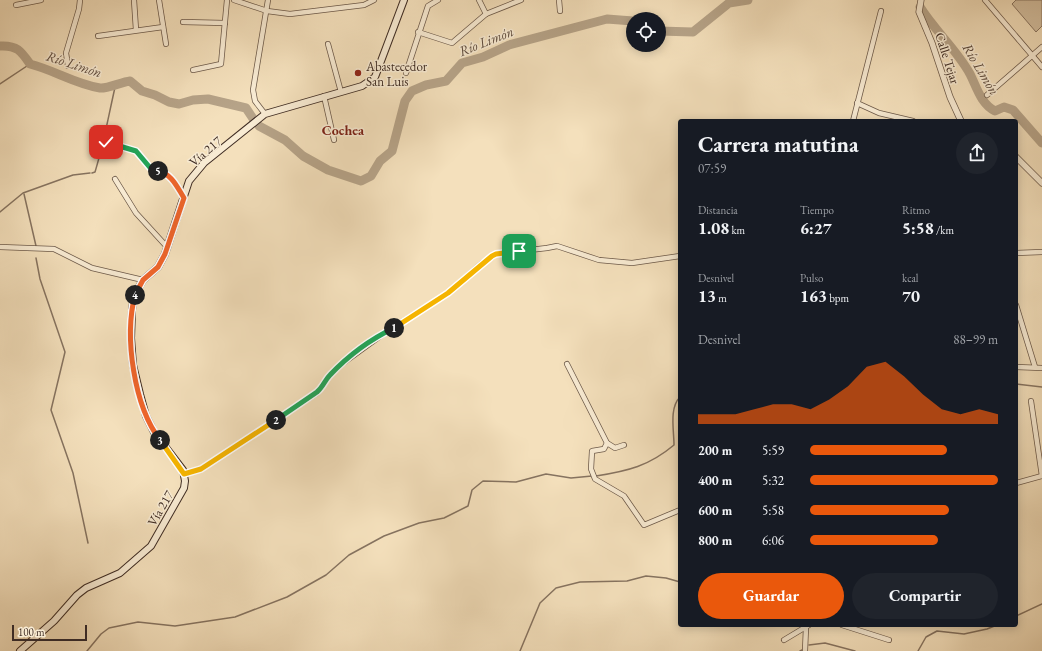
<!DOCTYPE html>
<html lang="es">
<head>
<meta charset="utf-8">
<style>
  body { margin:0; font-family:"EB Garamond",serif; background:#20242c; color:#f1f3f6; height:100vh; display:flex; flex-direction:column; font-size:15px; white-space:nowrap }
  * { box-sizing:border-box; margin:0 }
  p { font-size:13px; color:#9ea1a6 }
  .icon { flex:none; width:22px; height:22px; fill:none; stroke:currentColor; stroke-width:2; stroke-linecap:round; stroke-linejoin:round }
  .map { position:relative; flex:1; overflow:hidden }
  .side { position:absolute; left:678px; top:119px; width:340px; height:508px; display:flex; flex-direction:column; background:#171b24; border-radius:4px; box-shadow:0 2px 10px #0003 }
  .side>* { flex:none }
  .buttons { position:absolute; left:626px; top:12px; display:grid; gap:8px }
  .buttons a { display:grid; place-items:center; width:40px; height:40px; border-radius:50%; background:#171b24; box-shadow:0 2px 10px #0003; font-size:20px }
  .scale { position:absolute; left:12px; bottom:10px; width:75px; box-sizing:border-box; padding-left:4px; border:2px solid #3f2c23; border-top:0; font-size:11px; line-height:14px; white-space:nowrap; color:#3f2c23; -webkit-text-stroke:3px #f8ebd3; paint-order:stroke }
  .pin { position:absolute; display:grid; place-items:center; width:34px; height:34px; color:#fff; margin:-17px; border-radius:8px; box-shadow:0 2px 6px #0006 }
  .km { position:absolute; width:20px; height:20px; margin:-10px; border-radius:50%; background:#222; color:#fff; font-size:11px; line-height:20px; text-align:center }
  .round { display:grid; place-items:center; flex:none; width:42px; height:42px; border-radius:21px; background:#20242c }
  .overview { display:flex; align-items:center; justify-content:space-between; height:68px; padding:0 20px }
  h1 { font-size:22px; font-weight:700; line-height:30px }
  .metrics { display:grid; grid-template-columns:repeat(3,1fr); gap:6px; height:68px; padding:4px 20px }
  .metrics div { display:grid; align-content:center }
  .metrics b { font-size:17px; font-weight:700 }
  .metrics small { font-size:11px; font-weight:400 }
  .metrics p { font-size:11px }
  .chart { height:112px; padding:8px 20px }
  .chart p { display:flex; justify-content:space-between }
  .chart svg { width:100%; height:72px; margin-top:4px; fill:#ea580c; opacity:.7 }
  .button { display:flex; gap:8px; margin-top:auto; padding:8px 20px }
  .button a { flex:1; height:46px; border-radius:24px; background:#ea580c; color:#fff; font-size:16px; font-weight:700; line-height:46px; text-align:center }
  .button a+a { background:#20242c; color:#f1f3f6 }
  ul { padding:0 20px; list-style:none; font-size:13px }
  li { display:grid; grid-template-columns:64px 48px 1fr; align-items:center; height:30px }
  li i { height:10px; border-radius:5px; background:#ea580c }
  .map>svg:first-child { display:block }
</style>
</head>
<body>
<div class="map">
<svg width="1042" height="651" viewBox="0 0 1042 651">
  <rect width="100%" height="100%" fill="#f4e0bc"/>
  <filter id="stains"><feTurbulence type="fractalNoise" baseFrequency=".005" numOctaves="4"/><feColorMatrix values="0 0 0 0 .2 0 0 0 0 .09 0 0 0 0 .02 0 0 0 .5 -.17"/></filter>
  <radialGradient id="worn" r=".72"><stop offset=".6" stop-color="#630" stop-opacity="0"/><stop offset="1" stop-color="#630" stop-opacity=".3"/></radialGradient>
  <polygon fill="#d5c1a2" stroke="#8a7662" points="1016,0 1042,0 1042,26 1036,32 1012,4"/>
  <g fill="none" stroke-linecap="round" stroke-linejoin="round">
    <g stroke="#867360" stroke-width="1.5">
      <polyline points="0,84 30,64"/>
      <path d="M92 173 95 172C104 143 109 113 116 83"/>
      <polyline points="24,194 36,246"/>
      <polyline points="0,212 23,193 73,175 90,173"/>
      <polyline points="36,258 40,279 65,352 51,410 73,473 88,543"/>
      <polyline points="1016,384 1042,387"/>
      <path d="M596 476C628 471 649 466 674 445 674 430 669 408 680 397"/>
      <polyline points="1016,616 1042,604"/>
      <polyline points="809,645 825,643 855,651"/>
      <polyline points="87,651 101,634 109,628 138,622 175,626 235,617 287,597 326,575 349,555 384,536 419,523 444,518 468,506 472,490 483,481 516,482 546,474 571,478 592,476"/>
      <polyline points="520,651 540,603 556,588 580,582 627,581 646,576 666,578 680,582"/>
      <polyline points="800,651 802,650"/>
      <polyline points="918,651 926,637 937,631 964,634 987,629 997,625"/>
    </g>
    <g stroke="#b6a388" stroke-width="9">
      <path d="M920 7C935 31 957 50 970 74 977 88 981 104 995 111L1004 107 1013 110 1042 143"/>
      <polyline points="659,31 693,32 729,3 748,0"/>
      <path d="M0 46C17 45 21 51 30 64 54 70 75 84 100 88 106 89 122 82 130 81L142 91 155 95 169 102 179 104 193 100 208 99 246 108 254 120"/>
      <polyline points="259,126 285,140 303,156 328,170 361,181 371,176 380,161 392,151 405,101 412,91 426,85 446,81 462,63 483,57 509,45 607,19 633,21"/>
    </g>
    <defs>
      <g id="minor">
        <polyline points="134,0 136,30"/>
        <polyline points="159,0 166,44"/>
        <polyline points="234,0 267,11 290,14 364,5 374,0"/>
        <polyline points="479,0 486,14"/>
        <polyline points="559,0 560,11"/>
        <polyline points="985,0 1042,67"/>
        <polyline points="16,5 41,0"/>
        <polyline points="183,22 225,23"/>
        <polyline points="418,32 452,43 486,14 521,0"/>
        <polyline points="98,36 163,27"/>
        <polyline points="328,44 341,92"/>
        <polyline points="68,66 66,53 79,9 80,0"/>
        <polyline points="193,70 221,64 227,0"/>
        <polyline points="406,73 428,6 438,0"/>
        <polyline points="987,95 1042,47"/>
        <polyline points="324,96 334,140"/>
        <polyline points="857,103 879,113 913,121"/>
        <polyline points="265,114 255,101 253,90 268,0"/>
        <polyline points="853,121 881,11"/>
        <polyline points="106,142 136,151 152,170 164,173 171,178 184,198"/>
        <polyline points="115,179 136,213 168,248"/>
        <polyline points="0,247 54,249 92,268 143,280"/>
        <polyline points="1016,253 1042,252"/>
        <polyline points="1016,305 1035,367"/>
        <polyline points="567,364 607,443 604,449 592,451 591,469 595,479 624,496 644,525 680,510"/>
        <polyline points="1016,367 1042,368"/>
        <polyline points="1031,401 1042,476"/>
        <polyline points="607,443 615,448 624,445"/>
        <polyline points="184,474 201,469 317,393 329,376 343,363 383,334 448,293 481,264 496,254 547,248 557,246 599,260 632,263 680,256"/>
        <polyline points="1016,483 1042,476"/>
        <polyline points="842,625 889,640"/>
        <polyline points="784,640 809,625"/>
        <polyline points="805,651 806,627"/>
      </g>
      <g id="tertiary">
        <polyline points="921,0 919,12 932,43 950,97 961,121"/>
        <polyline points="1016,157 1042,183"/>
      </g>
      <polyline id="secondary" points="20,651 54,621 77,595 86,588 120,573 151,546 184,488 185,481 183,470 154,432 146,416 140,394 133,365 131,338 132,310 134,296 143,280 158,267 165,254 189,181 204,163 265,114 362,86 375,77 404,0"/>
    </defs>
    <use href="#minor" stroke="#6c5949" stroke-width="6"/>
    <use href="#tertiary" stroke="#6c5949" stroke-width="7"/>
    <use href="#secondary" stroke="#3f2c23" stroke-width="8"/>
    <use href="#minor" stroke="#f8ebd3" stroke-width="4.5"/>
    <use href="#tertiary" stroke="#f8ebd3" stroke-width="5.5"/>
    <use href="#secondary" stroke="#f8ebd3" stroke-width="6"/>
  </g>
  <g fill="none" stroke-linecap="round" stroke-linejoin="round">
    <defs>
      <polyline id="split-1" points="394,328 448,293 492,256 496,254 519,251"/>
      <path id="split-2" d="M276 420 317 392C323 387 325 380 330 375 347 357 371 339 394 328"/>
      <polyline id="split-3" points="160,440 184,474 201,469 276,420"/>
      <path id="split-4" d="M135 295C124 337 134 406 160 440"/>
      <path id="split-5" d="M135 295 143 280 158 267 165 254 184 198C177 187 172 174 158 171"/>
      <polyline id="split-6" points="106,142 136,151 152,170 158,171"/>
    </defs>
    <use href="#split-1" stroke="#fff" stroke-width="8"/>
    <use href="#split-2" stroke="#fff" stroke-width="8"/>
    <use href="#split-3" stroke="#fff" stroke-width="8"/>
    <use href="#split-4" stroke="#fff" stroke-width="8"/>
    <use href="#split-5" stroke="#fff" stroke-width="8"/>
    <use href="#split-6" stroke="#fff" stroke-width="8"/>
    <use href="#split-1" stroke="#f5b400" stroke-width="5"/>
    <use href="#split-2" stroke="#22a559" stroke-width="5"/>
    <use href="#split-3" stroke="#f5b400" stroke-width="5"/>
    <use href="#split-4" stroke="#f0652b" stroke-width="5"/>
    <use href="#split-5" stroke="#f0652b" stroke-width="5"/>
    <use href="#split-6" stroke="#22a559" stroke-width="5"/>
  </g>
  <circle fill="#8f2418" stroke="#f8ebd3" stroke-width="1.5" cx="358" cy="73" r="4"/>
  <g text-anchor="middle" stroke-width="3" stroke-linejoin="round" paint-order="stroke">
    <g font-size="13" fill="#3f2c23" stroke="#f8ebd3">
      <text transform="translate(948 58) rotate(72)" y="5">Calle Tejar</text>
      <text transform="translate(205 151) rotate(-41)" y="5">Vía 217</text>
      <text transform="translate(160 508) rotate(-60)" y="5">Vía 217</text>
    </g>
    <g font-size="13" fill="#3f2c23" stroke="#f8ebd3" text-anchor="start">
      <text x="366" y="71">Abastecedor<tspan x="366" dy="15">San Luis</tspan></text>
    </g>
    <g font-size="14" font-style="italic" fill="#5d4a3c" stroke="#f8ebd3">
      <text transform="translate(486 41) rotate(-22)" y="5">Río Limón</text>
      <text transform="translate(74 64) rotate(18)" y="5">Río Limón</text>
      <text transform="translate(981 69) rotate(59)" y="5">Río Limón</text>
    </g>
    <g font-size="14" font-weight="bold" fill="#7a1f14" stroke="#f8ebd3">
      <text x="343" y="135">Cochea</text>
    </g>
  </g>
  <rect width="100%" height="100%" filter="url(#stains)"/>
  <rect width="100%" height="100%" fill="url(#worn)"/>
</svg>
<div class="buttons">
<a><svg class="icon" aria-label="locate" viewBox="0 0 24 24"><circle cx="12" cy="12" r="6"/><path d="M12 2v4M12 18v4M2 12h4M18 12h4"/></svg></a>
</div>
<div class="scale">100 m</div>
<div class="pin" style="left:519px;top:251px;background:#1e9e55"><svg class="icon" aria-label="arrive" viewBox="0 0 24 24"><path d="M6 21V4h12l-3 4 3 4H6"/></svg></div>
<div class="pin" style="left:106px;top:142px;background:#d93025"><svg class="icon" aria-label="check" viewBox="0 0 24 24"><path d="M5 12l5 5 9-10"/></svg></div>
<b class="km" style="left:394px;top:328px">1</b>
<b class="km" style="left:276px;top:420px">2</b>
<b class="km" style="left:160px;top:440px">3</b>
<b class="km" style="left:135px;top:295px">4</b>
<b class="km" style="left:158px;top:171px">5</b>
<section class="side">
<div class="overview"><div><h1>Carrera matutina</h1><p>07:59</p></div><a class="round"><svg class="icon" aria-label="share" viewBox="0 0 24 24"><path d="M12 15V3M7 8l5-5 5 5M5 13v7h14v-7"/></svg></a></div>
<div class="metrics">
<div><p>Distancia</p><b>1.08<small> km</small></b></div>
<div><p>Tiempo</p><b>6:27</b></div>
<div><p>Ritmo</p><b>5:58<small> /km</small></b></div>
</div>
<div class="metrics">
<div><p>Desnivel</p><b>13<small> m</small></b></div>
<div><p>Pulso</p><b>163<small> bpm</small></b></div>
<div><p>kcal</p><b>70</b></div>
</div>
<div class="chart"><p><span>Desnivel</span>88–99 m</p>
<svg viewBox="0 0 160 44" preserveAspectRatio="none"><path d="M0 44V38L10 38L20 38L30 35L40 32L50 32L60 35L70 29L80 21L90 9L100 6L110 15L120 26L130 35L140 38L150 35L160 38V44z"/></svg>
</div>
<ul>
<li><b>200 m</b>5:59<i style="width:73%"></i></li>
<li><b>400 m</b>5:32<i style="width:100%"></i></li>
<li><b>600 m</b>5:58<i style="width:74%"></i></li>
<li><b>800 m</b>6:06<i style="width:68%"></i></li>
</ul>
<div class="button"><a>Guardar</a><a>Compartir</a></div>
</section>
</div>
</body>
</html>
